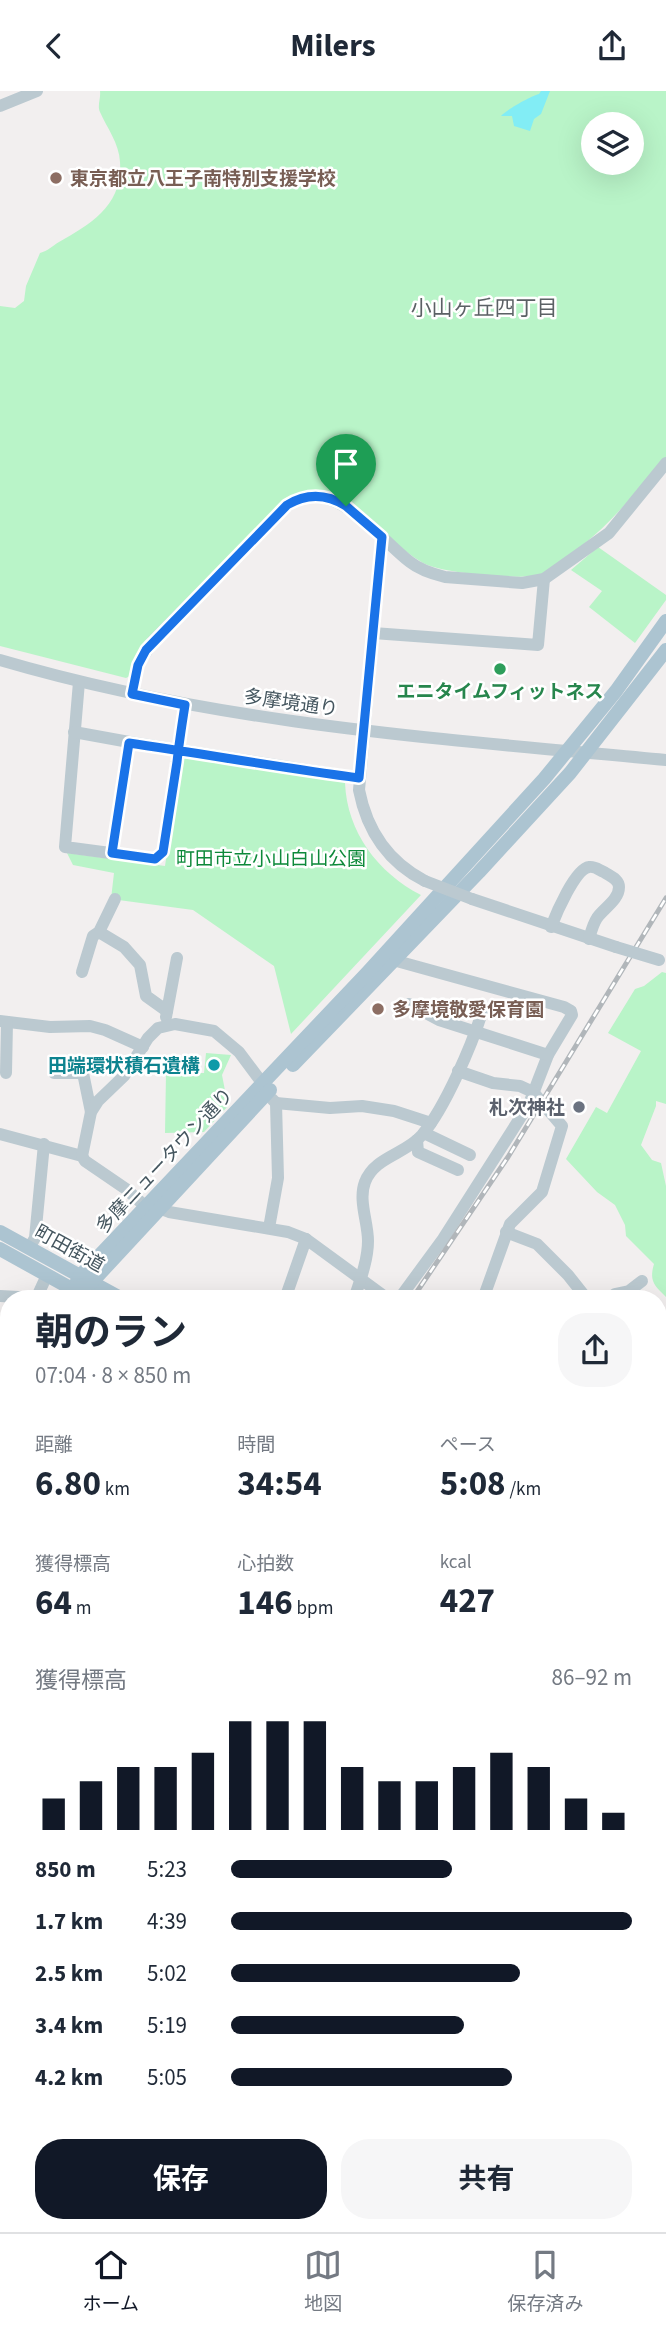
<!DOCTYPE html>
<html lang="ja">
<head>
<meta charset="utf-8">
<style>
  body { margin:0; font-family:"Source Sans 3","Noto Sans JP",sans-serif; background:#f6f6f7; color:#1f2937; height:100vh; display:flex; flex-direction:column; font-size:26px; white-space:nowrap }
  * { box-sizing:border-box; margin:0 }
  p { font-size:23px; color:#747a83 }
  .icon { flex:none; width:38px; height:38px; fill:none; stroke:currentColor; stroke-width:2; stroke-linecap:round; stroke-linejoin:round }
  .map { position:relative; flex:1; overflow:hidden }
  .drawer { position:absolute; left:0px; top:1199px; width:667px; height:943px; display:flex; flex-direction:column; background:#fff; border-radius:28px 28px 0 0; box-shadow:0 7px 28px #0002 }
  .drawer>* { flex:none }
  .tools { position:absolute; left:581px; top:21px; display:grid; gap:14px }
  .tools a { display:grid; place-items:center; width:63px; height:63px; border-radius:50%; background:#fff; box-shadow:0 7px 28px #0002; font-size:35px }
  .pin { position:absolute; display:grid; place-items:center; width:60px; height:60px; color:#fff; margin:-72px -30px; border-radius:50% 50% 50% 0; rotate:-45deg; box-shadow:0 0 7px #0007 }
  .pin .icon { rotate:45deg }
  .round { display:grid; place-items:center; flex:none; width:74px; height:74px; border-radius:28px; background:#f6f6f7 }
  .overview { display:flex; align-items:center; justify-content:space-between; height:119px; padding:0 35px }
  h1 { font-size:38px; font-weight:700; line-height:52px }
  .metrics { display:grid; grid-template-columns:repeat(3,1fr); gap:10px; height:119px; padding:7px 35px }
  .metrics div { display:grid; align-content:center }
  .metrics b { font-size:35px; font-weight:700 }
  .metrics small { font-size:19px; font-weight:400 }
  .metrics p { font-size:19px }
  .chart { height:196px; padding:14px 35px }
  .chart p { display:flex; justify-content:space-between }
  .chart svg { width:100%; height:126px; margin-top:7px; stroke:#111827; stroke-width:6 }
  .action { display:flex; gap:14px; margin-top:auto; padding:14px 35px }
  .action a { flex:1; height:80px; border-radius:28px; background:#111827; color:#fff; font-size:28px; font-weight:700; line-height:80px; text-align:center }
  .action a+a { background:#f6f6f7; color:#1f2937 }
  ul { padding:0 35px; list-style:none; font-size:23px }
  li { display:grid; grid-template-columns:112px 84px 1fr; align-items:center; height:52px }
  li i { height:18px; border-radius:9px; background:#111827 }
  header { display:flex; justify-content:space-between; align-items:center; height:91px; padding:0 35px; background:#fff; font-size:32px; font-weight:700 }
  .tab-bar { display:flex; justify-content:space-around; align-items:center; height:98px; border-top:2px solid #e0e1e3; background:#fff; font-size:19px; color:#747a83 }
  .tab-bar a { display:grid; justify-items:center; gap:4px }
  .tab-bar .current { color:#111827 }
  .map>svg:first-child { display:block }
</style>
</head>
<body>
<header><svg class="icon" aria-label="back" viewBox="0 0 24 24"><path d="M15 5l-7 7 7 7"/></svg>Milers<svg class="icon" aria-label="share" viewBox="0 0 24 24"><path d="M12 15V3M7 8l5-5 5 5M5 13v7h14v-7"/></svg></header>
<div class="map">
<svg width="666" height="2141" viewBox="0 0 666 2141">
  <rect width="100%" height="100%" fill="#f2efef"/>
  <g fill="#b9f4c8" fill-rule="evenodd">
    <path d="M100 0H666V366C635 402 606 440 565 467 557 473 548 481 538 484 519 489 440 482 423 472 375 445 337 368 276 417L145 550 134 570 130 585 126 587 0 555V215L15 217 24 210 26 195 40 162C48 160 52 155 59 151 91 133 123 114 120 71 119 52 107 37 100 21 97 15 101 7 100 0ZM593 33H632V72H593Z"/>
    <polygon points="598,456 666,504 666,509 635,552 589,516 602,500 571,479"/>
    <path d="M185 664 341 689 345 692C347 741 378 782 421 804L291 943 274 875 193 819 111 808 114 782 73 774 67 762 165 775 181 666Z"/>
    <path d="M662 881 666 882V1013L656 1010V1015L641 1054 652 1069 661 1072 666 1095V1206C654 1194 649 1190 654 1173L626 1145 625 1134 615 1114 597 1101 566 1068 596 1016 607 1022 641 960 608 942 635 898 644 895Z"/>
    <polygon points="206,962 231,964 222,984 228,1015 204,1041 165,1042 166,982 204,982"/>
  </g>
  <path fill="#82edf5" d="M541 0H550L541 23 534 28 530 40 514 35 512 25H501C506 19 533 4 539 3Z"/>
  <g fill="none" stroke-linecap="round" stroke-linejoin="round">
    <g stroke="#82edf5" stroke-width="18">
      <polyline points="0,1254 9,1253"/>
      <polyline points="658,1622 666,1632"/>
    </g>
    <g stroke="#bbc9d0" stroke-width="12">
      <polyline points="0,15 37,0"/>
      <path d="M382 446 359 699C367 740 388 771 425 790"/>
      <polyline points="373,542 538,554 544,488"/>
      <path d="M0 569C217 633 442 648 666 669"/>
      <polyline points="79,591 65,756 155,768 163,761 185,614"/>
      <path d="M132 603 138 574 153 550 283 418C331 379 375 444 410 471 420 479 433 483 445 486L522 492 544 488 609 442 666 372"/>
      <polyline points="74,641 129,651 359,687"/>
      <polyline points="112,762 129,651"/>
      <polyline points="472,808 616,856"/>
      <path d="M551 836C556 823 575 778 589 776 595 775 599 779 604 781 610 785 619 788 619 796 619 809 604 817 597 827 593 833 591 841 589 848"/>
      <polyline points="99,841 124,856 140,874 146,905 167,920"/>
      <polyline points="393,869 564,916 571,920 572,924 548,964 529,1013 443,1148 399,1208"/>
      <polyline points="82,881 93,845 99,841 115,808"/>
      <polyline points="409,913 439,929 548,964"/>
      <polyline points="166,926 177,867"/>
      <polyline points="0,930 50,936 90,935 105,939 143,956"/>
      <polyline points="458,980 493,992 520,995 533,1001 562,1035 542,1101 510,1133 483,1208"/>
      <polyline points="6,982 7,931"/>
      <polyline points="54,982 83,982 91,1021"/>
      <polyline points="276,1012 330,1017 362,1015 394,1020 431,1032"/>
      <polyline points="424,1042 470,1064"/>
      <polyline points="0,1043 82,1065 85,1070 126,1098 146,1116"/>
      <polyline points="417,1049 418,1061 458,1079"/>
      <polyline points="82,1065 91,1021 98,1010 124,985 148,947 158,937 175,933 214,940 239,961 263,993"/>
      <polyline points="161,1118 169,1121 288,1141 306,1148 388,1208"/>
      <polyline points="269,1137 278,1087 276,1012 272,1008"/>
      <polyline points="506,1141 537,1153 568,1184 587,1208"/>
      <polyline points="29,1157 35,1147 44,1053"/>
      <polyline points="0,1205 36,1207"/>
      <polyline points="36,1208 47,1184"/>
      <polyline points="285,1208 306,1148"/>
      <path d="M354 1208C360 1190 368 1169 368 1150 368 1131 358 1109 365 1091 374 1066 406 1063 422 1044 445 1017 473 952 483 918"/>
      <polyline points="610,1208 615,1203 629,1200 642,1190"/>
      <polyline points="0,1275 9,1267"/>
      <polyline points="658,1298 666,1308"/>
      <polyline points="0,1383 9,1385"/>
      <polyline points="658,1398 666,1389"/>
      <polyline points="658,1432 666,1442"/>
      <polyline points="658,1557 666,1543"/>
      <polyline points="0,1563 9,1558"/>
      <polyline points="0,1631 9,1627"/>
      <polyline points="658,1656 666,1667"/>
      <polyline points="0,1686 9,1683"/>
      <polyline points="0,1728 9,1730"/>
      <polyline points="0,1791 9,1793"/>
      <polyline points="658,1838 666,1831"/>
      <polyline points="0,1853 9,1855"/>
      <polyline points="658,1864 666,1869"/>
      <polyline points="0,1909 9,1908"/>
      <polyline points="0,1922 9,1927"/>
      <polyline points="0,2013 9,2016"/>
      <polyline points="0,2095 9,2098"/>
      <polyline points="109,2133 131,2141"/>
      <polyline points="367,2133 376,2141"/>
      <polyline points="57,2141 60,2133"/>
      <polyline points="296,2141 299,2133"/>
      <polyline points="460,2141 463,2133"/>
    </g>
    <g stroke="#acc4d1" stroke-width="14">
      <polyline points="293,974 479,781 570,682 666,559"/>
      <polyline points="0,1141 122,1208"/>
      <polyline points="0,1158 90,1208"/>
      <polyline points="73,1198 80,1185 367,882 544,688 616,600 666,530"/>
      <polyline points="73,1198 92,1191 270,999"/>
      <polyline points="658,1496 666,1500"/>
      <polyline points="658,1513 666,1517"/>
    </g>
    <defs>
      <g id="rail">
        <polyline points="412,1208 508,1066 666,807"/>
        <polyline points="0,1574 9,1568"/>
      </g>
    </defs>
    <use href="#rail" stroke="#b1b6ba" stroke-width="5"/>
    <use href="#rail" stroke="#fff" stroke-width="2.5" stroke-dasharray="8" stroke-linecap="butt"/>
    <g stroke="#bbc9d0" stroke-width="12">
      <polyline points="425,790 472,808"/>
      <polyline points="616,856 659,869"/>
    </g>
  </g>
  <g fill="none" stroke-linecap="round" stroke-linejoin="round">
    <defs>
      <path id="route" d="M346 415C327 403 307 402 287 414L146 559 138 574 132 603 185 614C182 633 179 652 177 671L163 761 155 768 112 762 129 652C205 663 282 677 359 687L382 446 346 415"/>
    </defs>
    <use href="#route" stroke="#fff" stroke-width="14"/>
    <use href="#route" stroke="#1a73e8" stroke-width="9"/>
  </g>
  <g fill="#8d6e63" stroke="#fff" stroke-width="2.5">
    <circle cx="56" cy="87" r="7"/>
    <circle cx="378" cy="918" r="7"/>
  </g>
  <circle fill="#2e9e5b" stroke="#fff" stroke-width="2.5" cx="500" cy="578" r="7"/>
  <circle fill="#0f9aa8" stroke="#fff" stroke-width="2.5" cx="214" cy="974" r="7"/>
  <circle fill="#6b7280" stroke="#fff" stroke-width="2.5" cx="579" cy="1016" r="7"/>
  <g text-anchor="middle" stroke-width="5" stroke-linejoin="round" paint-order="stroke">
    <g font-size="19" font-weight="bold" fill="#785e54" stroke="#fff" text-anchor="start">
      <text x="70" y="94">東京都立八王子南特別支援学校</text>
      <text x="392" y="925">多摩境敬愛保育園</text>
    </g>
    <g font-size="19" font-weight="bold" fill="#27864d" stroke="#fff">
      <text x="500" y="607">エニタイムフィットネス</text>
    </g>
    <g font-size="19" fill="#45565f" stroke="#fff">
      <text transform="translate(291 611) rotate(8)" y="7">多摩境通り</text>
      <text transform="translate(164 1069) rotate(-47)" y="7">多摩ニュータウン通り</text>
      <text transform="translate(70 1157) rotate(29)" y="7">町田街道</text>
    </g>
    <g font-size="19" fill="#0d893a" stroke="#fff">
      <text x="271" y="774">町田市立小山白山公園</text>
    </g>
    <g font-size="19" font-weight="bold" fill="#0d838f" stroke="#fff" text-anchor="end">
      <text x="200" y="981">田端環状積石遺構</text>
    </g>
    <g font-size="19" font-weight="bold" fill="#5b616d" stroke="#fff" text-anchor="end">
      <text x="565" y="1023">札次神社</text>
    </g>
    <g font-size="21" fill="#5b6165" stroke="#fff">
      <text x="484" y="224">小山ヶ丘四丁目</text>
    </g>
  </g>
</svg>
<div class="tools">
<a><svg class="icon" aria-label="layers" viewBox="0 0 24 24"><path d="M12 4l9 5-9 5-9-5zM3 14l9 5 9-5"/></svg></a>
</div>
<div class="pin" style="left:346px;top:415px;background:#1e9e55"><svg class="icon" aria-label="arrive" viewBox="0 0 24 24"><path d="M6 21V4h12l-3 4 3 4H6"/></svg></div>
<section class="drawer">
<div class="overview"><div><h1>朝のラン</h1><p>07:04 · 8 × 850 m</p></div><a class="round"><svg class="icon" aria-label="share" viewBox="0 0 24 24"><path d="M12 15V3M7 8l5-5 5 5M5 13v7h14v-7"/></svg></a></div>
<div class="metrics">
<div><p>距離</p><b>6.80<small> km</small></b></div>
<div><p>時間</p><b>34:54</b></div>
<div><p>ペース</p><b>5:08<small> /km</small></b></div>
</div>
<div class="metrics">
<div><p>獲得標高</p><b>64<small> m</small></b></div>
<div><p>心拍数</p><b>146<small> bpm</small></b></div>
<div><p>kcal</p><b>427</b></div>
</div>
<div class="chart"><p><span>獲得標高</span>86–92 m</p>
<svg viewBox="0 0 160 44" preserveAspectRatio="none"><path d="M5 44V33M15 44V27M25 44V22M35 44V22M45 44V17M55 44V6M65 44V6M75 44V6M85 44V22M95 44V27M105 44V27M115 44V22M125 44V17M135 44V22M145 44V33M155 44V38"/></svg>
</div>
<ul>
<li><b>850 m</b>5:23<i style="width:55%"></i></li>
<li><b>1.7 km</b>4:39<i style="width:100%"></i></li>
<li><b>2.5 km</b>5:02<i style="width:72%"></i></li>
<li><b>3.4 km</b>5:19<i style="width:58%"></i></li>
<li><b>4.2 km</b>5:05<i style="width:70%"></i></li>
</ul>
<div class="action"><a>保存</a><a>共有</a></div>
</section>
</div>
<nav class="tab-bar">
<a class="current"><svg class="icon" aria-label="home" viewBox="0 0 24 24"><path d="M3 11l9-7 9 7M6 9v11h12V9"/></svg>ホーム</a>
<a><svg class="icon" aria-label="map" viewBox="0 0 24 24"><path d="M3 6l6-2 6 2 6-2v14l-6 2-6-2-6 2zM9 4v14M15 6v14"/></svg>地図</a>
<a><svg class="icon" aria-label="saved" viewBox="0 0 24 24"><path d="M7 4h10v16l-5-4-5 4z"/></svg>保存済み</a>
</nav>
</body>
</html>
